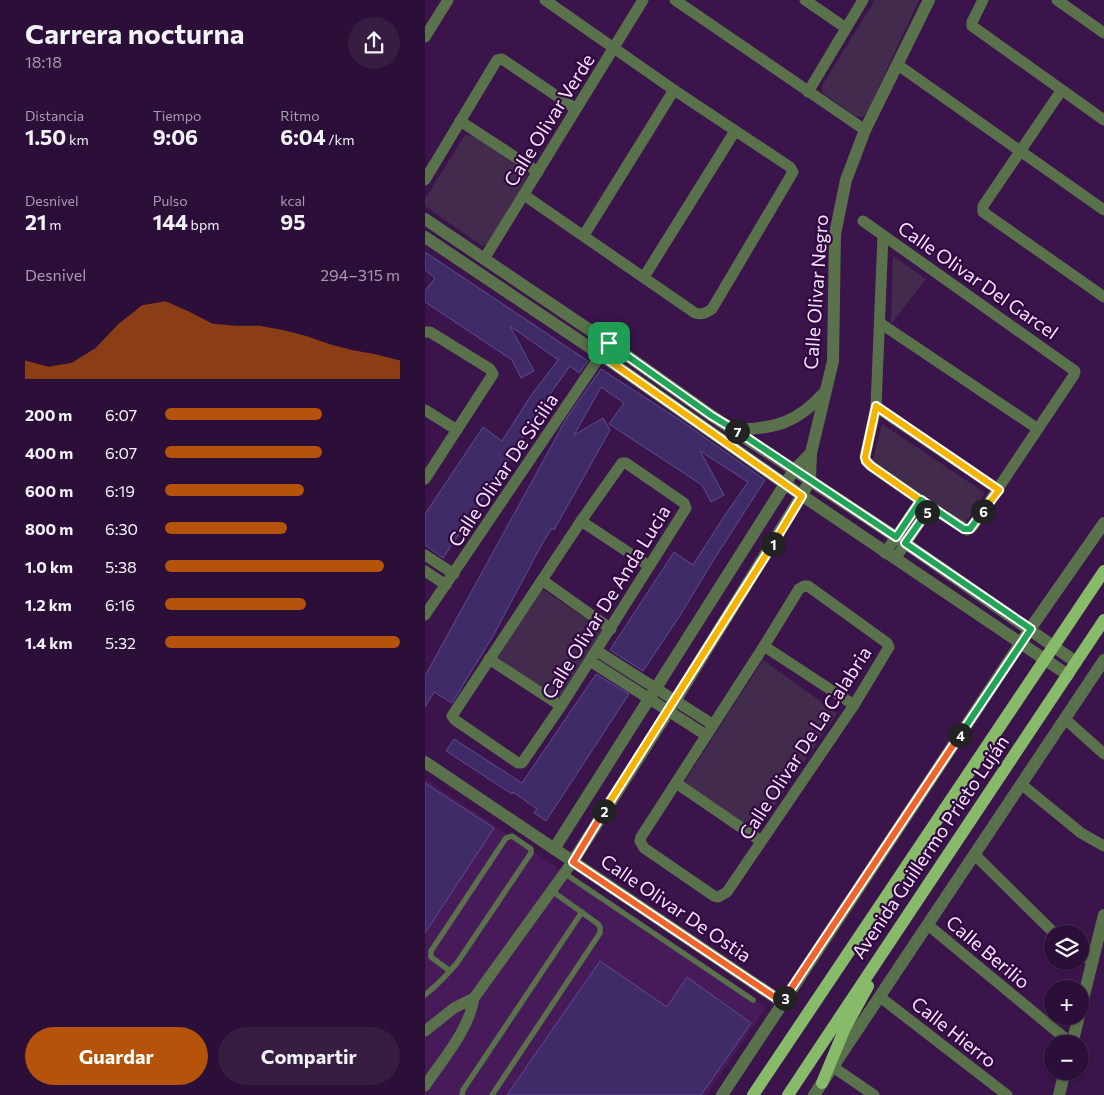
<!DOCTYPE html>
<html lang="es">
<head>
<meta charset="utf-8">
<style>
  body { margin:0; font-family:Commissioner,sans-serif; background:#381d43; color:#f1f3f6; height:100vh; display:flex; flex-direction:column; font-size:19px; white-space:nowrap }
  * { box-sizing:border-box; margin:0 }
  p { font-size:16px; color:#a69cae }
  .icon { flex:none; width:28px; height:28px; fill:none; stroke:currentColor; stroke-width:2; stroke-linecap:round; stroke-linejoin:round }
  .map { position:relative; flex:1; overflow:hidden }
  .sheet { display:flex; flex-direction:column; background:#2c0f38; width:425px }
  .sheet>* { flex:none }
  .buttons { position:absolute; left:619px; top:925px; display:grid; gap:10px }
  .buttons a { display:grid; place-items:center; width:45px; height:45px; border-radius:50%; background:#2c0f38; box-shadow:0 1px 4px #0004,0 0 0 1px #482f53; font-size:25px }
  .pin { position:absolute; display:grid; place-items:center; width:42px; height:42px; color:#fff; margin:-21px; border-radius:10px; box-shadow:0 2px 8px #0006 }
  .km { position:absolute; width:25px; height:25px; margin:-12px; border-radius:50%; background:#222; color:#fff; font-size:14px; line-height:25px; text-align:center }
  .round { display:grid; place-items:center; flex:none; width:52px; height:52px; border-radius:26px; background:#381d43 }
  .overview { display:flex; align-items:center; justify-content:space-between; height:85px; padding:0 25px }
  h1 { font-size:28px; font-weight:700; line-height:38px }
  .metrics { display:grid; grid-template-columns:repeat(3,1fr); gap:8px; height:85px; padding:5px 25px }
  .metrics div { display:grid; align-content:center }
  .metrics b { font-size:21px; font-weight:700 }
  .metrics small { font-size:14px; font-weight:400 }
  .metrics p { font-size:14px }
  .chart { height:140px; padding:10px 25px }
  .chart p { display:flex; justify-content:space-between }
  .chart svg { width:100%; height:90px; margin-top:5px; fill:#b45309; opacity:.7 }
  .cta { display:flex; gap:10px; margin-top:auto; padding:10px 25px }
  .cta a { flex:1; height:58px; border-radius:30px; background:#b45309; color:#fff; font-size:20px; font-weight:700; line-height:58px; text-align:center }
  .cta a+a { background:#381d43; color:#f1f3f6 }
  ul { padding:0 25px; list-style:none; font-size:16px }
  li { display:grid; grid-template-columns:80px 60px 1fr; align-items:center; height:38px }
  li i { height:12px; border-radius:6px; background:#b45309 }
  main { display:flex; flex:1; min-height:0 }
  .map>svg:first-child { display:block }
</style>
</head>
<body>
<main>
<section class="sheet">
<div class="overview"><div><h1>Carrera nocturna</h1><p>18:18</p></div><a class="round"><svg class="icon" aria-label="share" viewBox="0 0 24 24"><path d="M12 15V3M7 8l5-5 5 5M5 13v7h14v-7"/></svg></a></div>
<div class="metrics">
<div><p>Distancia</p><b>1.50<small> km</small></b></div>
<div><p>Tiempo</p><b>9:06</b></div>
<div><p>Ritmo</p><b>6:04<small> /km</small></b></div>
</div>
<div class="metrics">
<div><p>Desnivel</p><b>21<small> m</small></b></div>
<div><p>Pulso</p><b>144<small> bpm</small></b></div>
<div><p>kcal</p><b>95</b></div>
</div>
<div class="chart"><p><span>Desnivel</span>294–315 m</p>
<svg viewBox="0 0 160 44" preserveAspectRatio="none"><path d="M0 44V35L10 38L20 36L30 29L40 17L50 8L60 6L70 11L80 17L90 18L100 18L110 20L120 23L130 27L140 30L150 32L160 35V44z"/></svg>
</div>
<ul>
<li><b>200 m</b>6:07<i style="width:67%"></i></li>
<li><b>400 m</b>6:07<i style="width:67%"></i></li>
<li><b>600 m</b>6:19<i style="width:59%"></i></li>
<li><b>800 m</b>6:30<i style="width:52%"></i></li>
<li><b>1.0 km</b>5:38<i style="width:93%"></i></li>
<li><b>1.2 km</b>6:16<i style="width:60%"></i></li>
<li><b>1.4 km</b>5:32<i style="width:100%"></i></li>
</ul>
<div class="cta"><a>Guardar</a><a>Compartir</a></div>
</section>
<div class="map">
<svg width="679" height="1095" viewBox="0 0 679 1095">
  <rect width="100%" height="100%" fill="#3b144b"/>
  <polygon fill="#471a59" points="0,779 341,1007 282,1095 0,1095"/>
  <g fill="#422b4d">
    <polygon points="450,0 494,0 442,113 437,117 430,116 398,93 397,86"/>
    <polygon points="40,135 49,136 101,172 102,177 63,244 57,246 0,206 0,199"/>
    <polygon points="468,256 501,279 466,324"/>
    <polygon points="457,424 560,493 539,525 447,463"/>
    <polygon points="113,586 182,633 136,706 65,658"/>
    <polygon points="338,660 412,713 330,834 258,784"/>
  </g>
  <g fill="#3e2b68" stroke="#5e4d8e">
    <polygon points="0,252 163,361 154,373 145,366 118,404 84,460 18,558 0,545 0,514 58,427 77,441 107,394 134,359 132,359 85,326 109,371 96,378 87,360 0,302 0,291 10,278 0,270"/>
    <polygon points="176,369 255,420 340,480 288,561 254,617 218,671 185,650 249,552 268,565 298,518 323,482 275,451 299,495 286,502 277,485 184,424 199,403 176,387 149,435 178,418 185,430 129,530 127,528 117,544 68,636 27,703 9,692 0,707 0,676 122,454 141,419"/>
    <polygon points="171,674 204,694 121,821 109,813 112,809 88,792 87,794 76,787 21,751 29,739 97,783"/>
    <polygon points="0,783 69,828 0,933"/>
    <polygon points="175,961 242,1007 262,977 326,1023 276,1095 82,1095"/>
  </g>
  <g fill="none" stroke-linecap="round" stroke-linejoin="round">
    <g stroke="#5a724b" stroke-width="5.5">
      <polyline points="139,873 328,1000"/>
      <path d="M0 995C12 985 22 975 32 963L106 853V849L87 836 81 838 6 951V957L25 971"/>
      <polyline points="37,1095 38,1090 157,912"/>
      <polyline points="67,1095 175,933 175,927 173,924 127,891"/>
    </g>
    <g stroke="#5a724b" stroke-width="11">
      <polyline points="250,0 440,130"/>
      <polyline points="380,0 421,28"/>
      <polyline points="558,0 547,22 547,26 679,120"/>
      <polyline points="632,0 679,33"/>
      <polyline points="0,37 23,0"/>
      <polyline points="473,65 679,210"/>
      <polyline points="636,91 558,206 558,212 679,297"/>
      <polyline points="383,92 438,0"/>
      <polyline points="35,121 113,172"/>
      <polyline points="0,180 72,60 77,59 151,109"/>
      <path d="M99 195 270 313C277 315 281 313 287 309L368 172 365 167 249 90 120 0"/>
      <polyline points="438,221 650,371 649,375 548,526 542,530 505,507 446,466 441,461 440,457 451,407 458,235"/>
      <polyline points="159,235 249,90"/>
      <polyline points="59,259 218,0"/>
      <polyline points="219,277 310,131"/>
      <polyline points="455,323 613,429"/>
      <polyline points="0,332 5,332 65,369 68,374 0,479"/>
      <polyline points="451,407 574,490"/>
      <polyline points="0,410 32,430"/>
      <polygon points="197,463 201,463 259,503 261,508 136,706 99,760 97,763 93,763 30,720 27,716 156,521"/>
      <polyline points="156,521 224,566"/>
      <polyline points="460,553 496,500"/>
      <polyline points="0,555 29,574"/>
      <polyline points="470,559 505,507"/>
      <polyline points="0,571 21,585"/>
      <polyline points="117,580 186,629"/>
      <polygon points="379,586 383,586 462,643 464,647 429,705 302,892 293,897 289,896 219,848 215,841 216,837 339,646 374,589"/>
      <polyline points="0,615 184,343"/>
      <polyline points="339,646 429,705"/>
      <polyline points="172,651 287,724"/>
      <polyline points="64,659 136,706"/>
      <polyline points="165,661 281,735"/>
      <polyline points="640,719 679,754"/>
      <polyline points="251,783 336,841"/>
      <polyline points="596,784 656,833 679,846"/>
      <polyline points="549,854 630,934"/>
      <polyline points="503,925 647,1044"/>
      <polyline points="655,953 668,962"/>
      <polyline points="455,997 582,1095"/>
      <polyline points="49,998 148,861"/>
      <path d="M0 1031 29 1008 49 998C44 1030 18 1059 0 1086"/>
      <polyline points="408,1067 449,1095"/>
    </g>
    <g stroke="#5a724b" stroke-width="12">
      <polyline points="0,219 184,343 287,416 480,543 651,662"/>
      <polyline points="0,237 176,355 360,484 643,675"/>
      <path d="M311 430C352 428 372 423 400 392"/>
      <polyline points="0,762 357,1002"/>
      <polyline points="129,849 369,470 386,453"/>
      <polyline points="148,861 250,701 377,495 385,480 386,453 408,361 410,234 421,180 440,130 504,0"/>
      <polyline points="655,1011 679,915"/>
      <polyline points="647,1044 654,1016"/>
      <polyline points="297,1095 605,629 679,523"/>
      <polyline points="389,1095 679,660"/>
      <polyline points="634,1095 640,1071"/>
    </g>
    <g stroke="#88bb69" stroke-width="12">
      <polyline points="397,1083 420,1028 443,986"/>
      <polyline points="328,1095 679,571"/>
      <polyline points="363,1095 679,620"/>
    </g>
  </g>
  <g fill="none" stroke-linecap="round" stroke-linejoin="round">
    <defs>
      <polyline id="split-1" points="184,343 176,355 377,496 348,544"/>
      <polyline id="split-2" points="179,811 348,544"/>
      <polyline id="split-3" points="179,811 148,862 357,1002 360,998"/>
      <polyline id="split-4" points="360,998 535,735"/>
      <polyline id="split-5" points="502,512 480,543 606,629 535,735"/>
      <polyline id="split-6" points="502,512 505,507 446,466 441,461 440,457 451,406 574,490 558,511"/>
      <polyline id="split-7" points="312,431 471,537 496,500 539,529 545,529 558,511"/>
      <polyline id="split-8" points="184,343 287,416 312,431"/>
    </defs>
    <use href="#split-1" stroke="#fff" stroke-width="10"/>
    <use href="#split-2" stroke="#fff" stroke-width="10"/>
    <use href="#split-3" stroke="#fff" stroke-width="10"/>
    <use href="#split-4" stroke="#fff" stroke-width="10"/>
    <use href="#split-5" stroke="#fff" stroke-width="10"/>
    <use href="#split-6" stroke="#fff" stroke-width="10"/>
    <use href="#split-7" stroke="#fff" stroke-width="10"/>
    <use href="#split-8" stroke="#fff" stroke-width="10"/>
    <use href="#split-1" stroke="#f5b400" stroke-width="6"/>
    <use href="#split-2" stroke="#f5b400" stroke-width="6"/>
    <use href="#split-3" stroke="#f0652b" stroke-width="6"/>
    <use href="#split-4" stroke="#f0652b" stroke-width="6"/>
    <use href="#split-5" stroke="#22a559" stroke-width="6"/>
    <use href="#split-6" stroke="#f5b400" stroke-width="6"/>
    <use href="#split-7" stroke="#22a559" stroke-width="6"/>
    <use href="#split-8" stroke="#22a559" stroke-width="6"/>
  </g>
  <g text-anchor="middle" stroke-width="4.5" stroke-linejoin="round" paint-order="stroke">
    <g font-size="19" fill="#f4e2fe" stroke="#310840">
      <text transform="translate(124 120) rotate(-58)" y="7">Calle Olivar Verde</text>
      <text transform="translate(553 280) rotate(35)" y="7">Calle Olivar Del Garcel</text>
      <text transform="translate(391 292) rotate(-86)" y="7">Calle Olivar Negro</text>
      <text transform="translate(78 470) rotate(-56)" y="7">Calle Olivar De Sicilia</text>
      <text transform="translate(181 602) rotate(-58)" y="7">Calle Olivar De Anda Lucia</text>
      <text transform="translate(380 743) rotate(-57)" y="7">Calle Olivar De La Calabria</text>
      <text transform="translate(505 847) rotate(-56)" y="7">Avenida Guillermo Prieto Luján</text>
      <text transform="translate(251 908) rotate(34)" y="7">Calle Olivar De Ostia</text>
      <text transform="translate(563 952) rotate(40)" y="7">Calle Berilio</text>
      <text transform="translate(529 1032) rotate(38)" y="7">Calle Hierro</text>
    </g>
  </g>
</svg>
<div class="buttons">
<a><svg class="icon" aria-label="layers" viewBox="0 0 24 24"><path d="M12 4l9 5-9 5-9-5zM3 14l9 5 9-5"/></svg></a>
<a>+</a>
<a>−</a>
</div>
<div class="pin" style="left:184px;top:343px;background:#1e9e55"><svg class="icon" aria-label="arrive" viewBox="0 0 24 24"><path d="M6 21V4h12l-3 4 3 4H6"/></svg></div>
<b class="km" style="left:348px;top:544px">1</b>
<b class="km" style="left:179px;top:811px">2</b>
<b class="km" style="left:360px;top:998px">3</b>
<b class="km" style="left:535px;top:735px">4</b>
<b class="km" style="left:502px;top:512px">5</b>
<b class="km" style="left:558px;top:511px">6</b>
<b class="km" style="left:312px;top:431px">7</b>
</div>
</main>
</body>
</html>
